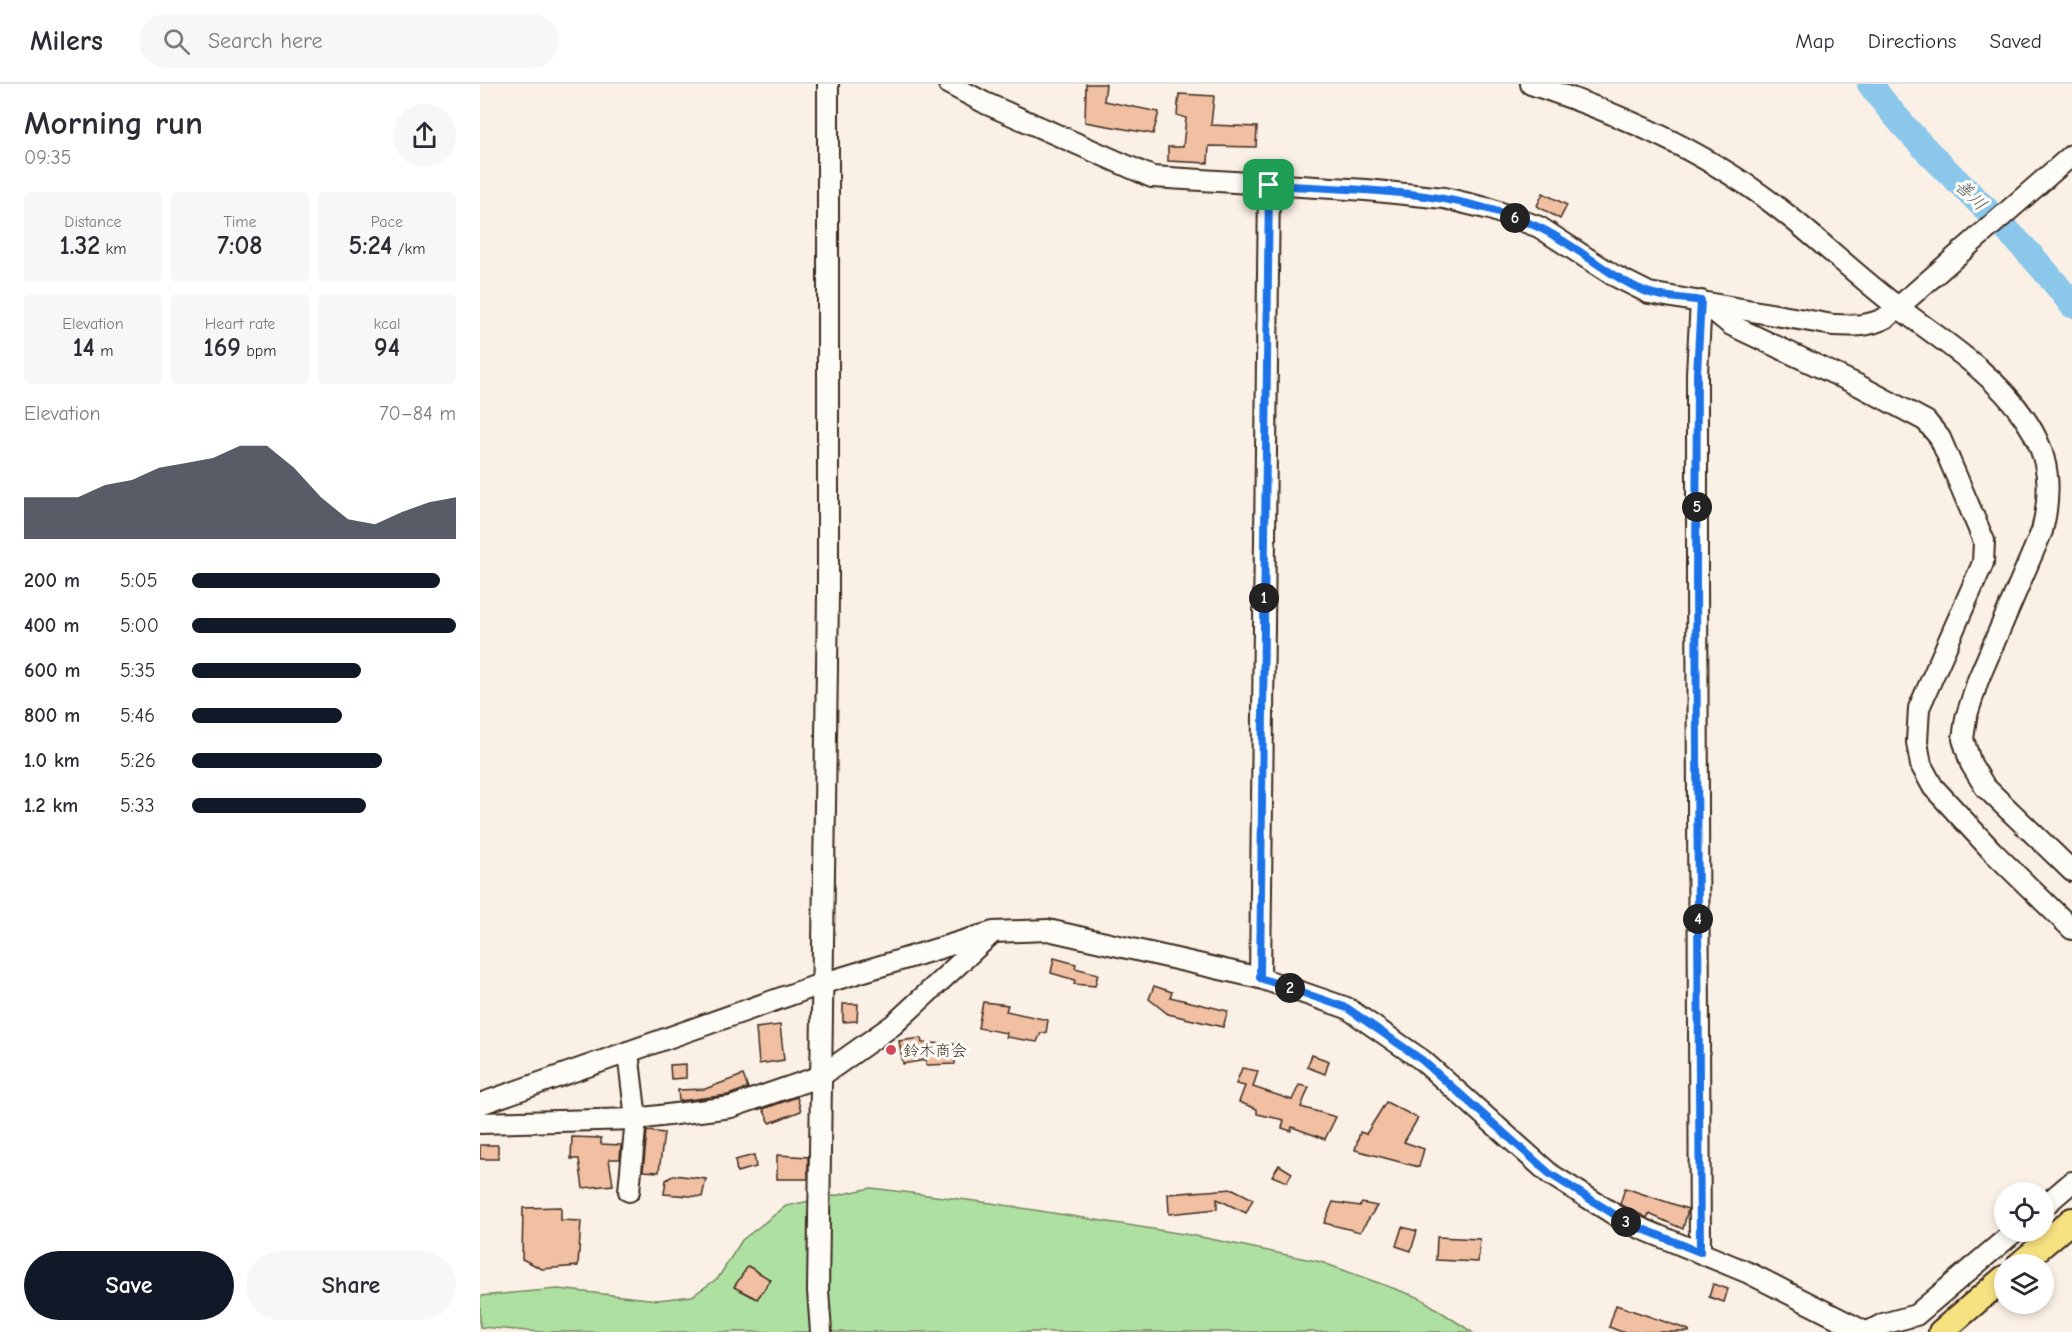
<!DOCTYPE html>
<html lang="en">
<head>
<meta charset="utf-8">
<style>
  body { margin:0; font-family:"Comic Neue","Klee One",sans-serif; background:#f7f7f7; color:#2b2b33; height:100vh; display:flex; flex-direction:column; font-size:22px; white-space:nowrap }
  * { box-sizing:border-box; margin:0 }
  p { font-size:20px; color:#7c7c81 }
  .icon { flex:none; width:33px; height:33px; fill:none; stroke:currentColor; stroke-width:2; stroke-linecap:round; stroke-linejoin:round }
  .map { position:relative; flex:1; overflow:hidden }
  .panel { display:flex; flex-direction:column; background:#fff; width:480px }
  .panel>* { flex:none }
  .buttons { position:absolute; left:1514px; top:1098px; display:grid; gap:12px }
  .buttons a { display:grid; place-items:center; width:60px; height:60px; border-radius:50%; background:#fff; box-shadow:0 3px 9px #0003; font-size:30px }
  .pin { position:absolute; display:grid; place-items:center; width:51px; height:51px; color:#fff; margin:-26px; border-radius:12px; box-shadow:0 3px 9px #0006 }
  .km { position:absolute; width:30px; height:30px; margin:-15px; border-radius:50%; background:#222; color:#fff; font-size:16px; line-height:30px; text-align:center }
  .round { display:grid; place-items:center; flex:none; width:63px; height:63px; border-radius:32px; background:#f7f7f7 }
  .head { display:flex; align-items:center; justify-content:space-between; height:102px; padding:0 24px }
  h1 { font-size:33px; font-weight:600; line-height:45px }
  .stats { display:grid; grid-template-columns:repeat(3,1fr); gap:9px; height:102px; padding:6px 24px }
  .stats div { display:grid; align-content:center; border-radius:6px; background:#f7f7f7; text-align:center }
  .stats b { font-size:26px; font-weight:600 }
  .stats small { font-size:16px; font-weight:400 }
  .stats p { font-size:16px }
  .chart { height:168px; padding:12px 24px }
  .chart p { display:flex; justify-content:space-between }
  .chart svg { width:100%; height:108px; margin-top:6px; fill:#111827; opacity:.7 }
  .primary-button { display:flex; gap:12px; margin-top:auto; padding:12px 24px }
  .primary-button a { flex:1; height:69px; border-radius:36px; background:#111827; color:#fff; font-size:24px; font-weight:600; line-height:69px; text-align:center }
  .primary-button a+a { background:#f7f7f7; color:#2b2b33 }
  ul { padding:0 24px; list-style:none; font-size:20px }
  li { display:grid; grid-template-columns:96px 72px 1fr; align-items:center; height:45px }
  li i { height:15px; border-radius:8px; background:#111827 }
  header { display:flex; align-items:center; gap:36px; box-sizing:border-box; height:84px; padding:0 30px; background:#fff; border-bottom:2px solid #e1e1e2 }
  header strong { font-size:28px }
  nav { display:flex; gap:33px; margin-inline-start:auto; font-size:21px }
  .search { width:420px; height:54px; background:#f7f7f7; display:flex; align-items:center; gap:15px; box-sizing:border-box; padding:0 21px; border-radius:33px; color:#7c7c81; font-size:22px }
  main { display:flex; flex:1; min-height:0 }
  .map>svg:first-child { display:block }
</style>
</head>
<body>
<header>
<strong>Milers</strong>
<div class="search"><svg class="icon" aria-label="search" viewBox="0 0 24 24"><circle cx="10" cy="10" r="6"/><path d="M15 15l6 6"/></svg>Search here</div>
<nav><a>Map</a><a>Directions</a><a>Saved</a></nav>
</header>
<main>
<section class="panel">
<div class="head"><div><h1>Morning run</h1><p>09:35</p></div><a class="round"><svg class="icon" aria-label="share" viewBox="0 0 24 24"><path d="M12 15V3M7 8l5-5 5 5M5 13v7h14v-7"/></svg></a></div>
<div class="stats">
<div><p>Distance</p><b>1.32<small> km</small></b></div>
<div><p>Time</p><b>7:08</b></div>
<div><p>Pace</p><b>5:24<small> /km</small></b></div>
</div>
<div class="stats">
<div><p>Elevation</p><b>14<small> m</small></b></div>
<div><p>Heart rate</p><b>169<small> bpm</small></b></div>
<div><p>kcal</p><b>94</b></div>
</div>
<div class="chart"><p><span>Elevation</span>70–84 m</p>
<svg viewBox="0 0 160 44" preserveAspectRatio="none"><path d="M0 44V27L10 27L20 27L30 22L40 20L50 15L60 13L70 11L80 6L90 6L100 15L110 27L120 36L130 38L140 33L150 29L160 27V44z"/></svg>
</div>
<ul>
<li><b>200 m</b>5:05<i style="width:94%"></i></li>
<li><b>400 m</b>5:00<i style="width:100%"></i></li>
<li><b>600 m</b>5:35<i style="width:64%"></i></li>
<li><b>800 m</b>5:46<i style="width:57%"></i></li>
<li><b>1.0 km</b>5:26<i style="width:72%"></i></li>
<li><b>1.2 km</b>5:33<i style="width:66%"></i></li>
</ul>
<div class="primary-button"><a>Save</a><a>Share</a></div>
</section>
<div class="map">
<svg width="1592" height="1248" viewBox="0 0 1592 1248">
  <rect width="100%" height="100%" fill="#fbf0e6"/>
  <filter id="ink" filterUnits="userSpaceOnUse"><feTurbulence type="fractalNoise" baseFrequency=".0167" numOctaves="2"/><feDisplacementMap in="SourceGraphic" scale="12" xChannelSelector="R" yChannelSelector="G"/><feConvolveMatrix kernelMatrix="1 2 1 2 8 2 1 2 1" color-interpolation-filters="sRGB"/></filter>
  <g filter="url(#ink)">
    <polygon fill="#aee0a1" stroke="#748560" stroke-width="1.5" points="391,1104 511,1119 716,1152 841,1178 940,1214 992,1248 60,1248 0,1243 0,1212 78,1205 178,1216 212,1212 238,1194 262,1156 306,1122"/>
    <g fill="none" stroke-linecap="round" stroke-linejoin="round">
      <path stroke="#8ac7ea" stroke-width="26" d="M1390 0C1449 81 1533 140 1592 221"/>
    </g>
    <g fill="#f1bfa2" stroke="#3b2a1e" stroke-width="1.5">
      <polygon points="606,0 626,0 624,17 679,28 673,50 605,38"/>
      <polygon points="699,10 734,12 731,41 777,43 776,63 729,62 728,79 688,77 688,63 703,63 706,34 697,31"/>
      <polygon points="1063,109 1087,121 1080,135 1057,122"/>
      <polygon points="574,874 596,880 595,884 618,890 615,902 594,900 595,896 571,889"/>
      <polygon points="674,902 692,908 690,913 748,927 743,943 688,930 669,915"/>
      <polygon points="503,918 528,921 526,927 568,936 566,949 561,949 557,958 526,953 527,949 498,944"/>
      <polygon points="363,920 378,920 377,937 363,938"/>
      <polygon points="300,941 304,976 279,980 276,944"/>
      <polygon points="441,954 442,959 474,960 475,980 446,981 446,976 423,980 419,957"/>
      <polygon points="832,971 849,977 845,990 827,983"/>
      <polygon points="206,980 206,994 191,995 190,981"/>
      <polygon points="762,984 778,987 773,1003 812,1016 819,1001 829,1003 821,1023 856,1033 845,1055 812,1043 811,1047 802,1044 804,1036 777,1030 777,1025 759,1018 765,1002 756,1000"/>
      <polygon points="263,991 268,1004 248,1011 199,1017 198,1006 225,1005"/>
      <polygon points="317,1013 321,1027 290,1039 283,1025"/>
      <polygon points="906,1018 938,1034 924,1058 944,1065 939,1083 875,1066 880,1048 886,1050"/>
      <polygon points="167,1047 184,1049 179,1088 163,1087"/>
      <polygon points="92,1053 121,1054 121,1060 141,1061 140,1075 129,1075 133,1101 103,1104 99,1075 91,1075"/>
      <rect x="0" y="1061" width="18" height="14"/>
      <polygon points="274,1071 276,1083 257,1088 255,1076"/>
      <polygon points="297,1071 328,1073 328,1095 297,1095"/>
      <polygon points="799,1081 812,1089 807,1098 792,1092"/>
      <polygon points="194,1091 226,1095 222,1113 184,1110 186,1096"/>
      <polygon points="1145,1104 1208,1125 1203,1145 1169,1130 1167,1134 1140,1120"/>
      <polygon points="753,1105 773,1115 766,1129 737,1115 737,1125 689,1130 688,1110"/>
      <polygon points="853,1118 880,1122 882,1119 897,1122 880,1148 844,1139"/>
      <polygon points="81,1123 81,1136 101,1137 98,1182 62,1185 42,1175 43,1124"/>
      <polygon points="922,1143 937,1147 931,1167 916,1162"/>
      <polygon points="957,1153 1000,1155 998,1178 956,1176"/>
      <polygon points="268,1182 291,1196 277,1215 254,1203"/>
      <polygon points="1233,1200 1248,1205 1244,1218 1229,1213"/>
      <polygon points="1136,1221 1209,1246 1209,1248 1142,1248 1129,1243"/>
    </g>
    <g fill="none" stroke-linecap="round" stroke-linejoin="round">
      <defs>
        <g id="minor">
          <path d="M469 0 505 19 672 93 886 106 964 114 1010 125 1059 143 1133 191 1169 209 1353 241C1373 242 1389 243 1407 233L1592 71"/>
          <path d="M1051 0C1139 29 1228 68 1301 126 1341 157 1378 193 1419 224 1463 257 1514 289 1545 335 1570 371 1572 406 1562 447L1498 596 1486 634 1483 655 1491 680 1505 703 1592 787"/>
          <polyline points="1224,219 1251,241 1378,301 1446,337 1460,354 1504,457 1503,479 1439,624 1437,658 1441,681 1453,703 1512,767 1592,845"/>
          <polyline points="780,894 789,101"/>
          <polyline points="148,968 156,1035 149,1107"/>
          <polyline points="0,1020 341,900 513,848 568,846 780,894 867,924 942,976 1070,1090 1148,1139 1269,1189 1385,1248"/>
          <polyline points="0,1039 156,1035 251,1023 341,992 413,941 510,851"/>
          <polyline points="1563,1123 1592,1098"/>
          <polyline points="1220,1168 1217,497 1217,289 1221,217"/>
          <polyline points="341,1248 338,1207 348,512 348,0"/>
          <polyline points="1388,1248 1403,1240 1436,1231 1534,1148"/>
        </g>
        <g id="major">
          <polyline points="1540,1180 1592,1136"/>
          <polyline points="1461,1248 1524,1194"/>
        </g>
      </defs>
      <use href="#minor" stroke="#3b2a1e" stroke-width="24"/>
      <use href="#major" stroke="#3b2a1e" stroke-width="28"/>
      <use href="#minor" stroke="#fdfcf7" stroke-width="20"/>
      <use href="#major" stroke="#f7e281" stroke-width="24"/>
    </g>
  </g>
  <g fill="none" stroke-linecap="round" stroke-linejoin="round" filter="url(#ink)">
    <defs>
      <path id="route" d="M789 101C879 106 975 105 1058 143 1097 161 1127 192 1167 208 1183 214 1204 214 1221 217L1217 289 1216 497 1220 1168 1148 1139 1070 1090 942 976 867 924 780 894Z"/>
    </defs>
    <use href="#route" stroke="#fff" stroke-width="12"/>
    <use href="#route" stroke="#1a73e8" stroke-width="8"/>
  </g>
  <circle fill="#d1495b" stroke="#fdfcf7" stroke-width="2" cx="411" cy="966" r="6"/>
  <g text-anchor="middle" stroke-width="6" stroke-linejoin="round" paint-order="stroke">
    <g font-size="16" fill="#3b2a1e" stroke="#fdfcf7" text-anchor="start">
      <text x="423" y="972">鈴木商会</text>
    </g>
    <g font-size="18" font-style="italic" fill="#53595b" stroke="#fdfcf7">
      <text transform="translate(1491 111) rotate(44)" y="6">善川</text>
    </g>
  </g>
</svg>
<div class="buttons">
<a><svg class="icon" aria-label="locate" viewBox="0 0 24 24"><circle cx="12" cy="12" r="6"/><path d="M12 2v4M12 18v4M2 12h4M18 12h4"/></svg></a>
<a><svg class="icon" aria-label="layers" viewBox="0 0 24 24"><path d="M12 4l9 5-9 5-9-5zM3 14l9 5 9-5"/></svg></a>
</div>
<div class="pin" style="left:789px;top:101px;background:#1e9e55"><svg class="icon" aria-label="arrive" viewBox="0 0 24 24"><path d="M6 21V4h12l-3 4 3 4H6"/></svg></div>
<b class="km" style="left:784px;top:514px">1</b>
<b class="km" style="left:810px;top:904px">2</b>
<b class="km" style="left:1146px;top:1138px">3</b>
<b class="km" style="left:1218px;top:835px">4</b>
<b class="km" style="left:1217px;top:423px">5</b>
<b class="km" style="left:1035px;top:134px">6</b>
</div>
</main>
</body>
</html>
